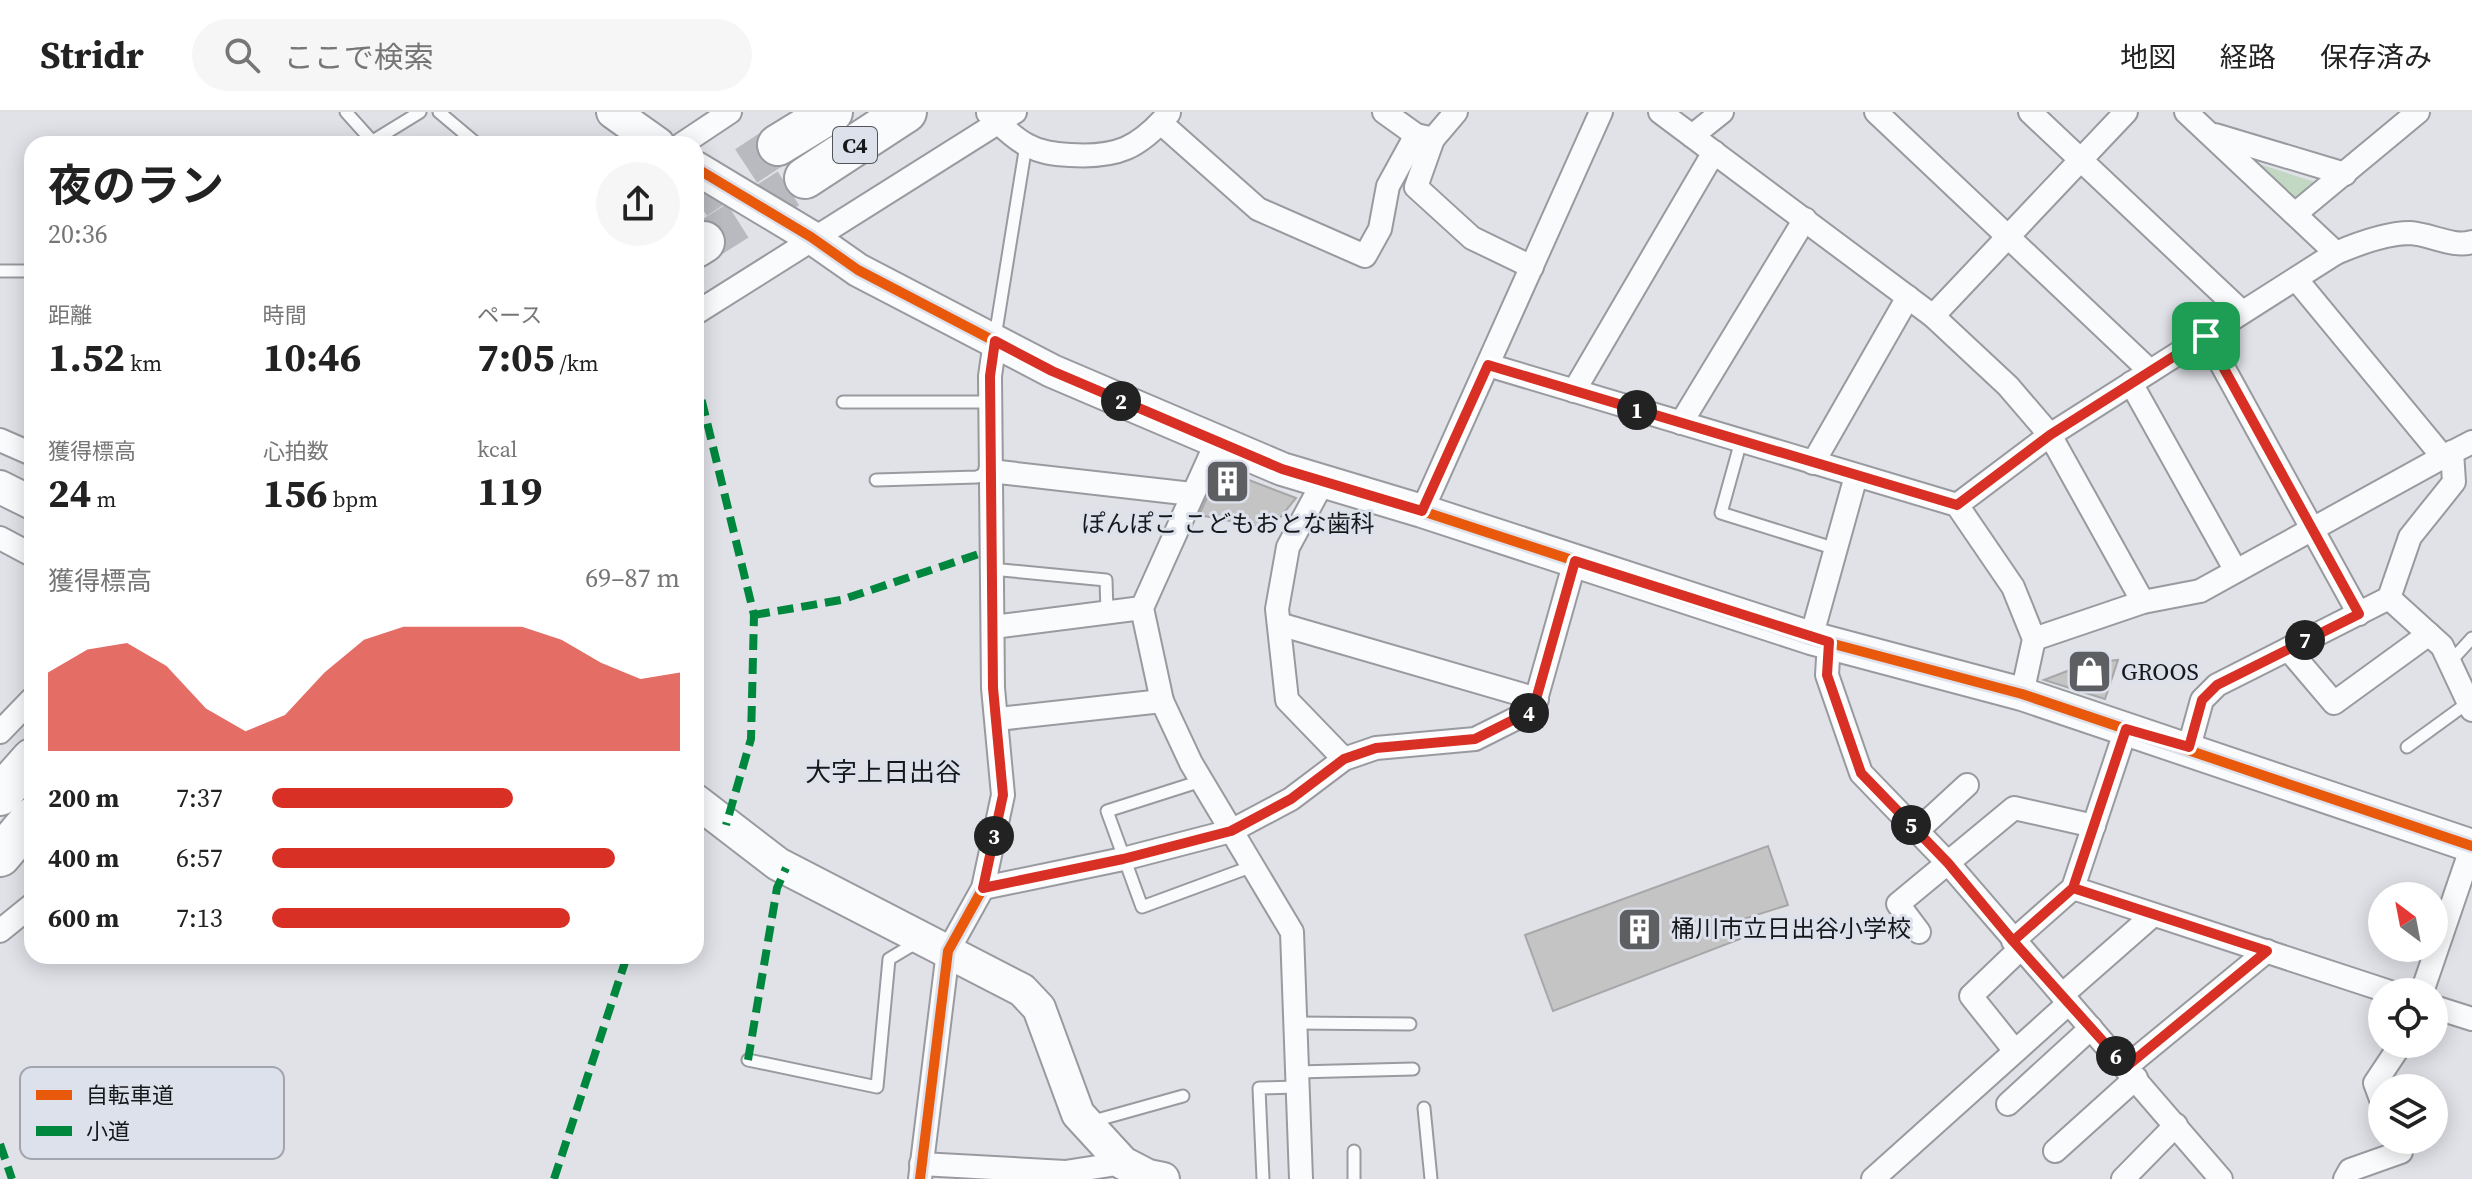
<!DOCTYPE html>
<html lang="ja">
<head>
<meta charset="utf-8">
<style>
  body { margin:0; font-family:"Source Serif 4","Noto Sans JP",serif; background:#f6f6f6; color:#222; height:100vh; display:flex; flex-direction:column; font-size:30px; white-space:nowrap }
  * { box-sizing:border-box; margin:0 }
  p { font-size:26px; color:#767676 }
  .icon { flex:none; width:44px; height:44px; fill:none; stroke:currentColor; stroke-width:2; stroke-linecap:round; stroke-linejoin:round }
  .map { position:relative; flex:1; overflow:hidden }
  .details { position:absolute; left:24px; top:24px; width:680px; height:828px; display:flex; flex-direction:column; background:#fff; border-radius:24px; box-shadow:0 4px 20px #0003 }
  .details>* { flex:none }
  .needle { width:52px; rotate:328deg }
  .fabs { position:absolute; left:2368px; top:770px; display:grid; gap:16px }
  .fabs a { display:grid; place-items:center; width:80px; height:80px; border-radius:50%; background:#fff; box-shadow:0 4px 20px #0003; font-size:40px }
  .pin { position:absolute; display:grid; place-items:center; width:68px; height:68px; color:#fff; margin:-34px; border-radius:16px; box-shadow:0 4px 12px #0006 }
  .km { position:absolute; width:40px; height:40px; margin:-20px; border-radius:50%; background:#222; color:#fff; font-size:22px; line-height:40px; text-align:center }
  .round { display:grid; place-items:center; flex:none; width:84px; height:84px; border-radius:42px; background:#f6f6f6 }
  .head { display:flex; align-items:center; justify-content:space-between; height:136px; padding:0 24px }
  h1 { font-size:44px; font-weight:700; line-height:60px }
  .figures { display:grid; grid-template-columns:repeat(3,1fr); gap:12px; height:136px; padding:8px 24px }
  .figures div { display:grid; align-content:center }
  .figures b { font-size:40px; font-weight:700 }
  .figures small { font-size:22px; font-weight:400 }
  .figures p { font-size:22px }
  .chart { height:224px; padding:16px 24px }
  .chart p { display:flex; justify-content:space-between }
  .chart svg { width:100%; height:144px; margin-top:8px; fill:#d93025; opacity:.7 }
  ul { padding:0 24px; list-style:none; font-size:26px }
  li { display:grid; grid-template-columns:128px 96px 1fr; align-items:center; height:60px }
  li i { height:20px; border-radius:10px; background:#d93025 }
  header { display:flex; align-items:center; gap:48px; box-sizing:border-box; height:112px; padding:0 40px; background:#fff; border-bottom:2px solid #e0e0e0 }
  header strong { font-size:38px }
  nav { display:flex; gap:44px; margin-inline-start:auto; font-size:28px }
  .search { width:560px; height:72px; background:#f6f6f6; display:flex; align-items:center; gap:20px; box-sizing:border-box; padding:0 28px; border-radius:44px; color:#767676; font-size:30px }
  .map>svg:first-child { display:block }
</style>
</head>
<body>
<header>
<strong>Stridr</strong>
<div class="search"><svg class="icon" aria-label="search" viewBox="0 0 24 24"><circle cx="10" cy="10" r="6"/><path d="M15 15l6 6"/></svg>ここで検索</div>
<nav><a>地図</a><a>経路</a><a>保存済み</a></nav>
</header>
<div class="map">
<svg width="2472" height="1067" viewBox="0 0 2472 1067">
  <rect width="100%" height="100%" fill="#e0e2e8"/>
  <polygon fill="#c2d8c2" points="2256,51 2321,72 2296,91"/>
  <g fill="#c5c4c5" stroke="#a7a7a9" stroke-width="2">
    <polygon points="1220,357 1296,386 1271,417 1199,403"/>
    <polygon points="2118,548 2105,587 2044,568 2088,551"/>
    <polygon points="1768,734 1788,793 1734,810 1740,827 1553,899 1525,823"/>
  </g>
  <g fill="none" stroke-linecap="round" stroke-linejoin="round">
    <g stroke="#b8babf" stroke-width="40" stroke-dasharray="40 20" stroke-linecap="butt">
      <polyline points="696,87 778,33"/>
      <polyline points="704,130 805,66"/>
    </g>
    <defs>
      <g id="lane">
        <polyline points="346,0 372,29"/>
        <polyline points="439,0 477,32"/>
        <polyline points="368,32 420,0"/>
        <polyline points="0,159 32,159"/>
        <polyline points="995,225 1026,33"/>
        <polyline points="843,290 991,290"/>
        <polyline points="1741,329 1721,401 1836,437"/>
        <polyline points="876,368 977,365 990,359"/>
        <polyline points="991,457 1106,468 1107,500"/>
        <polyline points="2451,549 2472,526"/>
        <polyline points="2407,635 2469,590"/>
        <polyline points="1201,669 1107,699 1142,795 1253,754"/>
        <polyline points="1295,911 1410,912"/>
        <polyline points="748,948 877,975 889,847 919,829"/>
        <polyline points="1297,960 1413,957"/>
        <polyline points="1424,996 1431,1067"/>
        <polyline points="1090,1010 1183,984"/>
        <polyline points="1354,1039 1354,1067"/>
        <polyline points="1263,1067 1259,976 1298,975"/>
      </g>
      <g id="street">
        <polyline points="1384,0 1416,23 1433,27 1456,0"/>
        <polyline points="1660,0 1933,204 2008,274 2050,323 2143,490"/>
        <polyline points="1876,0 2150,259"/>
        <polyline points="2030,0 2242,200"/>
        <polyline points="2186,0 2336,141"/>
        <path d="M988 1C1000 12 1013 26 1027 33 1041 41 1055 42 1070 43 1117 46 1139 36 1169 1"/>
        <polyline points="1161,11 1258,97 1365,144 1380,117 1388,74 1416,23"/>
        <polyline points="2215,23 2345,62"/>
        <polyline points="1692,24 1722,0"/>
        <polyline points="1433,27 1416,75 1472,126 1532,155"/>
        <polyline points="682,32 730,0"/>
        <polyline points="2295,102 2418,0"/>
        <polyline points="2296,167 2443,345 2472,330"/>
        <polyline points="696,201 1015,0"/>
        <polyline points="1933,204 2126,0"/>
        <polyline points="2206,224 2359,502"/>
        <polyline points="1488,253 1957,393 2013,475 2034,527 2022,582"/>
        <polyline points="2131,271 2236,459"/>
        <polyline points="1574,279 1714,40"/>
        <polyline points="1681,311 1805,107"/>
        <polyline points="0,328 32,342"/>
        <polyline points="1217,329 1142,496 1162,589 1191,651 1292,820 1301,1067"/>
        <polyline points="1813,351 1908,185"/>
        <polyline points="990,359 1192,382"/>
        <polyline points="1323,370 1288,435 1277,497 1287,588 1344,647"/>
        <path d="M1957 393 2050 323 2336 141C2357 132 2386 121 2410 121 2430 122 2453 136 2472 130"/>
        <polyline points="1422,399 1601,0"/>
        <polyline points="0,426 32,443"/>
        <polyline points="2389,486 2442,534 2472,598"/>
        <polyline points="1279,512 1537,587"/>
        <polyline points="993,515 1142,496"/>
        <polyline points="1811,526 1856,364"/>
        <polyline points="2034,527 2143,490 2200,479 2443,345"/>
        <polyline points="1829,530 1827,563 1861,661 1948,751 2221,1067"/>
        <polyline points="2288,537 2334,591 2429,522"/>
        <polyline points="998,607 1162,589"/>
        <polyline points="0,620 32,587"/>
        <polyline points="2189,635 2202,588 2217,573 2389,486 2410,425 2454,370 2452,340"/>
        <polyline points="1917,719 1967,673"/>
        <polyline points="983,776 1123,747 1231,719 1291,687 1344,647 1376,636 1475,627 1533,598 1575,449"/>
        <polyline points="2073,776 2390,880"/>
        <polyline points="0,819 32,793"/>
        <polyline points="1919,820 1898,792 2014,696 2094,714"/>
        <polyline points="2013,829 2073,776 2126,617"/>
        <polyline points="2422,880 2472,734"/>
        <polyline points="2062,883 2152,804"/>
        <polyline points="2434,895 2472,907"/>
        <polyline points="2015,939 1971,884 2020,837"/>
        <polyline points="2126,955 2267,839"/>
        <polyline points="2382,990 2375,971 2401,932"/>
        <polyline points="2008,992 2091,916"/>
        <polyline points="2055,1039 2136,966"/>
        <polyline points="921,1052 1065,1060 1123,1051"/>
        <polyline points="920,1067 948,839 983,776 1003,683 993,576 990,264 995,229"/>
        <polyline points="1873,1067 2069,891"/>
        <polyline points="2123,1067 2176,1013"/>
        <polyline points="2345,1067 2350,1058 2401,1040 2397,1028"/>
      </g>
      <g id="secondary">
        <polyline points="613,0 658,32"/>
        <polyline points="696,56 811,125 858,158 1052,259 1282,357 1422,399 1811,526 2022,582 2472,734"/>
        <polyline points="0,375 32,391"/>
        <polyline points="696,689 778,752 1022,878 1039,896 1078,1002 1123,1051 1148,1064 1163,1067"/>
      </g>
      <g id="highway">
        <polyline points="778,33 832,0"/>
        <polyline points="805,66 906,0"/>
        <polyline points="696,135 704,130"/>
        <polyline points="0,683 32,647"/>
        <polyline points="0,744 32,706"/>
      </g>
    </defs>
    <use href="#lane" stroke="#999a9f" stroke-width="15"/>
    <use href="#street" stroke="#999a9f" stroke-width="26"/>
    <use href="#secondary" stroke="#999a9f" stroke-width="36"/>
    <use href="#highway" stroke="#999a9f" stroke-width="44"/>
    <use href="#lane" stroke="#fafbfc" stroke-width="11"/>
    <use href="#street" stroke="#fafbfc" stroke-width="22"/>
    <use href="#secondary" stroke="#fafbfc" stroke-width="32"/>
    <use href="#highway" stroke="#fafbfc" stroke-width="40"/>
    <g stroke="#00873e" stroke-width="8" stroke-dasharray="16 8" stroke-linecap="butt">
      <polyline points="696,265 754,503 751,627 726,713"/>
      <polyline points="754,503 841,488 991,438"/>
      <polyline points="748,948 777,776 786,756"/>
      <polyline points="0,1032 12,1067"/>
      <polyline points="554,1067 627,844"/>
    </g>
    <defs>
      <g id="cycleway">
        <polyline points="696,56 811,125 858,158 1052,259 1282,357 1422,399 1811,526 2022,582 2472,734"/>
        <polyline points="920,1067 948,839 983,776 1003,683 993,576 990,264 995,229"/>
      </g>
    </defs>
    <use href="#cycleway" stroke="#dde1ec" stroke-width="15"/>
    <use href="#cycleway" stroke="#e8590c" stroke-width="10"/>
  </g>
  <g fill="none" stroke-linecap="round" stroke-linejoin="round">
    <defs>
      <polyline id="route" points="2206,224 2050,323 1957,393 1488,253 1422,399 1282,357 1052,259 995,229 990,264 993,576 1003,683 983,776 1123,747 1231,719 1291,687 1344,647 1376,636 1475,627 1533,598 1575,449 1829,530 1827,563 1861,661 1948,751 2013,829 2073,776 2267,839 2126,955 2013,829 2073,776 2126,617 2189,635 2202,588 2217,573 2359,502 2206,224"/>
    </defs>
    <use href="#route" stroke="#fff" stroke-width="16"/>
    <use href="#route" stroke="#d93025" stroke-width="10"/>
  </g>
  <defs>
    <symbol id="building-square" viewBox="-11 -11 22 22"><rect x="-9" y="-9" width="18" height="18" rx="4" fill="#5d5f63" stroke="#dde1ec"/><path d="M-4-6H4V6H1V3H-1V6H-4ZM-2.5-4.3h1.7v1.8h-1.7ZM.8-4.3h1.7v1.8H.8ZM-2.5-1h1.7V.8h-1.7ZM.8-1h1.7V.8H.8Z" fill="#fff"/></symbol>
    <symbol id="shop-square" viewBox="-11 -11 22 22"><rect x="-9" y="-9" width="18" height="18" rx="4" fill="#5d5f63" stroke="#dde1ec"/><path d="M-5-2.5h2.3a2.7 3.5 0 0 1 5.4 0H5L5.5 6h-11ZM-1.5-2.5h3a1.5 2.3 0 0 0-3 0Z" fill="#fff"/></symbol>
  </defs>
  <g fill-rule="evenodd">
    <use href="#building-square" x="1202" y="344" width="51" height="51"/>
    <use href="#shop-square" x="2064" y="534" width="51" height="51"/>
    <use href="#building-square" x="1614" y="792" width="51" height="51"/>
  </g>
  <g text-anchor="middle" stroke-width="6" stroke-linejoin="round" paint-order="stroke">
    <rect fill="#dde1ec" stroke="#52545a" stroke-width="2" x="833" y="15" width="44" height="36" rx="6"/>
    <g font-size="22" font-weight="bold" fill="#17181c">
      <text x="855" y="41">C4</text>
    </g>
    <g font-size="24" fill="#17181c" stroke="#dde1ec" text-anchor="start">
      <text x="1228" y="420" text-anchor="middle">ぽんぽこ こどもおとな歯科</text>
      <text x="2121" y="568">GROOS</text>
      <text x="1671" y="825">桶川市立日出谷小学校</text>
    </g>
    <g font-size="26" fill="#17181c" stroke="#dde1ec">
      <text x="883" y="669">大字上日出谷</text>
    </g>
  </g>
  <rect x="20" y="955" width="264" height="92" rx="12" fill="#dde1ec" stroke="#a2a5ae" stroke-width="2"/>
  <rect x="36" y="978" width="36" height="10" fill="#e8590c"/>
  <rect x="36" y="1014" width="36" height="10" fill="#00873e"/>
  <g font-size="22" fill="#17181c">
    <text x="86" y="991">自転車道</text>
    <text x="86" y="1027">小道</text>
  </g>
</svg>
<div class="fabs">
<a><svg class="needle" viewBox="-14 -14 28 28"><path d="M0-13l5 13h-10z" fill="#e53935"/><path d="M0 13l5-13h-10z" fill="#767676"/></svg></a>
<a><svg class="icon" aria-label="locate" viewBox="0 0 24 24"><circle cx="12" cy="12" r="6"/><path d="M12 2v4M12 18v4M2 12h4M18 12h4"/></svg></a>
<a><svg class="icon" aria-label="layers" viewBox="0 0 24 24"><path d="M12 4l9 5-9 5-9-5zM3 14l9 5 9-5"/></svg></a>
</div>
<div class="pin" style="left:2206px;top:224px;background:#1e9e55"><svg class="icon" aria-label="arrive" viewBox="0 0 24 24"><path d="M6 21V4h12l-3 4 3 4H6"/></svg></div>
<b class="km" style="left:1637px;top:298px">1</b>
<b class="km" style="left:1121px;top:289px">2</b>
<b class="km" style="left:994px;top:724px">3</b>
<b class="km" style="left:1529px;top:601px">4</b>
<b class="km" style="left:1911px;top:713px">5</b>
<b class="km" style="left:2116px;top:944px">6</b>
<b class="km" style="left:2305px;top:528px">7</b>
<section class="details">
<div class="head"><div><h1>夜のラン</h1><p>20:36</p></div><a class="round"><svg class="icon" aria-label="share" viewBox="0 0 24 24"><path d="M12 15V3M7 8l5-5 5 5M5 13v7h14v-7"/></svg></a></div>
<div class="figures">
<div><p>距離</p><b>1.52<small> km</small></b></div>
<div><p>時間</p><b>10:46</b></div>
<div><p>ペース</p><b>7:05<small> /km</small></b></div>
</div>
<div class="figures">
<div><p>獲得標高</p><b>24<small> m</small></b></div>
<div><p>心拍数</p><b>156<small> bpm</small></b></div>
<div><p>kcal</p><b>119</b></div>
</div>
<div class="chart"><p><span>獲得標高</span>69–87 m</p>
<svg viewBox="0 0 160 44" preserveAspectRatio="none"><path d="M0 44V20L10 13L20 11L30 18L40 31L50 38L60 33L70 20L80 10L90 6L100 6L110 6L120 6L130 10L140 17L150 22L160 20V44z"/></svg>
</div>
<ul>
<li><b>200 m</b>7:37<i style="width:59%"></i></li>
<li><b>400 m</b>6:57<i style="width:84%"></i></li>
<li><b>600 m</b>7:13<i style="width:73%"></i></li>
</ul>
</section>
</div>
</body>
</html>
